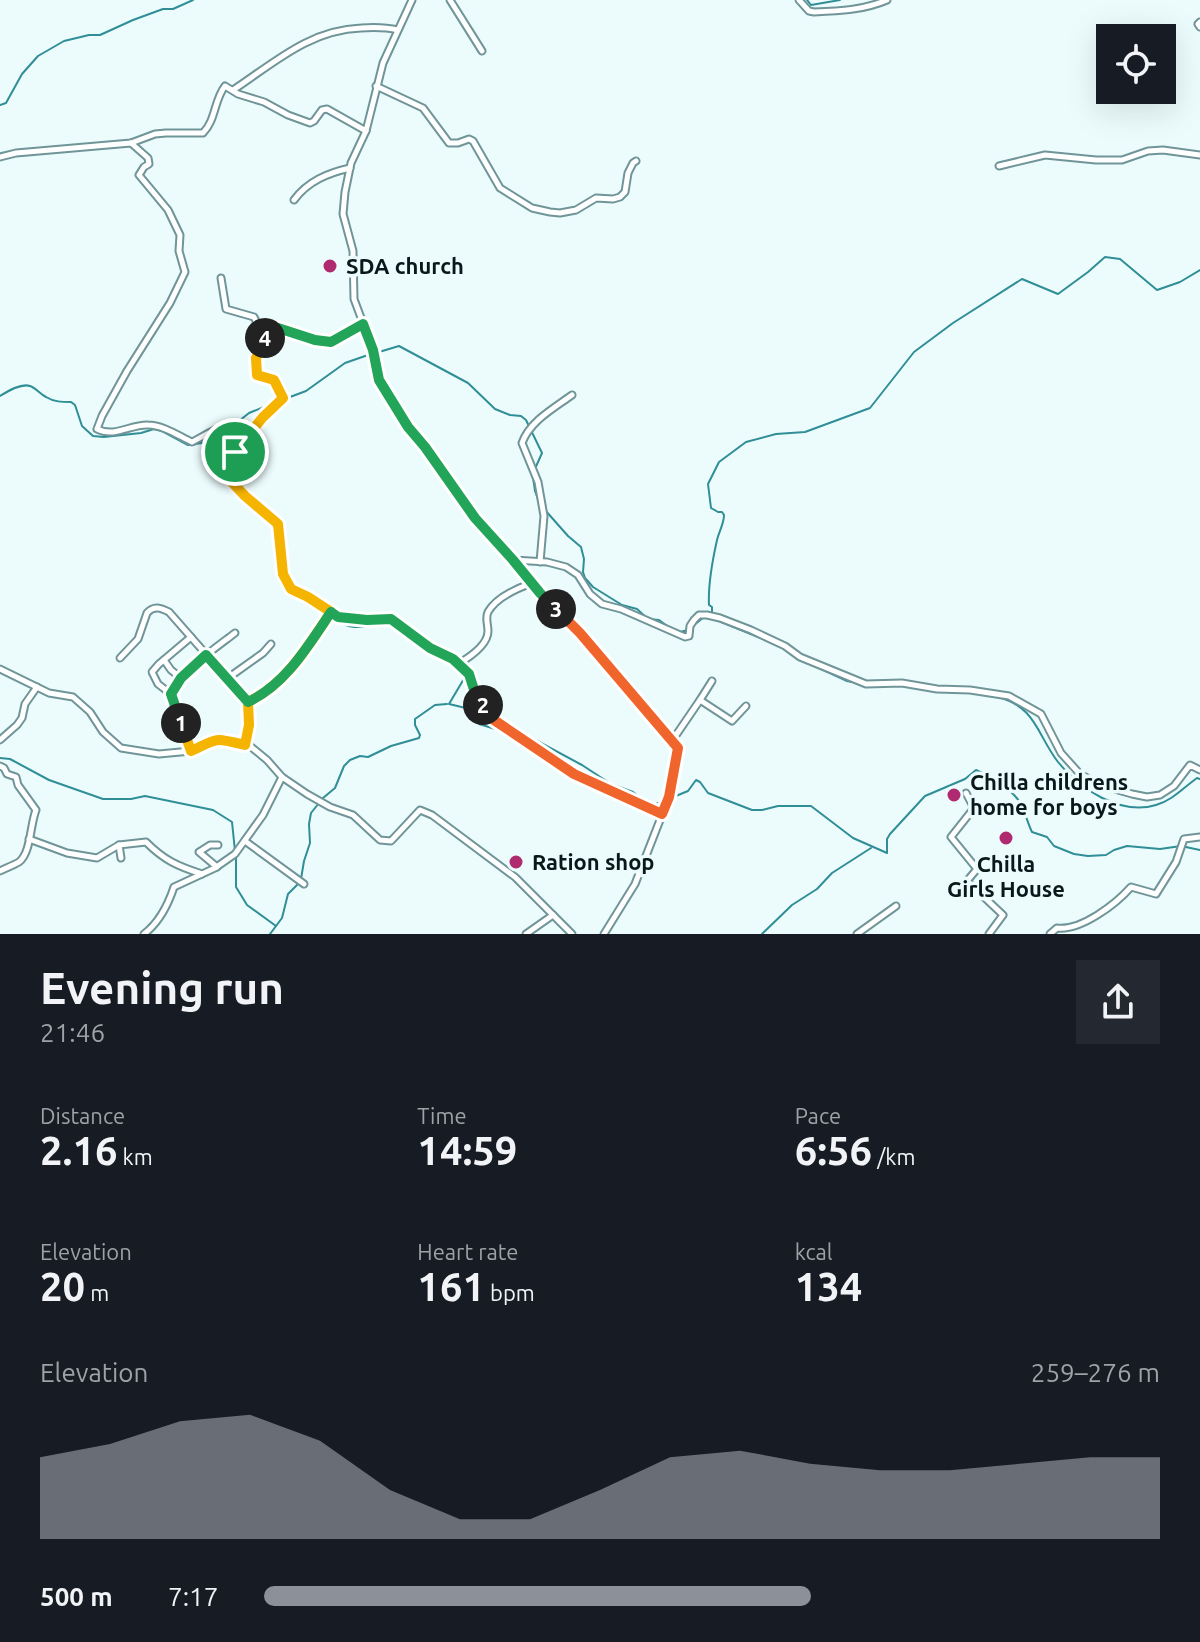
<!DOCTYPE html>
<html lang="en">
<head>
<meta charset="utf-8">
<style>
  body { margin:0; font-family:Ubuntu,sans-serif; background:#242831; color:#f1f3f6; height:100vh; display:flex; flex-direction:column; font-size:30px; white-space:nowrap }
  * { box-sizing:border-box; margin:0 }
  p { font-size:26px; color:#9ea1a6 }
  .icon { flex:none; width:44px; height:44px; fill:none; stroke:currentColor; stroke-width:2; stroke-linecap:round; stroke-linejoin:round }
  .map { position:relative; height:934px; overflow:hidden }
  .drawer { display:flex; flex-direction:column; background:#171b24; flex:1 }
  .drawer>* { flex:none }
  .controls { position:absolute; left:1096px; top:24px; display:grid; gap:16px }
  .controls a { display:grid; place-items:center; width:80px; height:80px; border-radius:0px; background:#171b24; box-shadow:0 8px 32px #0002; font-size:40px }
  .pin { position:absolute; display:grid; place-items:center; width:68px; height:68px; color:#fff; margin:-34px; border:4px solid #fff; border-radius:50%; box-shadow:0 2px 8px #0007 }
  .km { position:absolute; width:40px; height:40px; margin:-20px; border-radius:50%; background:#222; color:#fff; font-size:22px; line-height:40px; text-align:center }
  .round { display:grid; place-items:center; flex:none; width:84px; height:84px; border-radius:0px; background:#242831 }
  .headline { display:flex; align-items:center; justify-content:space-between; height:136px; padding:0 40px }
  h1 { font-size:44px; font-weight:600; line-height:60px }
  .metrics { display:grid; grid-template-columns:repeat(3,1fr); gap:12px; height:136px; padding:8px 40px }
  .metrics div { display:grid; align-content:center }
  .metrics b { font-size:40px; font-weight:600 }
  .metrics small { font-size:22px; font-weight:400 }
  .metrics p { font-size:22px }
  .chart { height:224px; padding:16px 40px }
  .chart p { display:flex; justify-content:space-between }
  .chart svg { width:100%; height:144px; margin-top:8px; fill:#8c9099; opacity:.7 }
  ul { padding:0 40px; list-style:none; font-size:26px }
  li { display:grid; grid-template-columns:128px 96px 1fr; align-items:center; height:60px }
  li i { height:20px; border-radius:10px; background:#8c9099 }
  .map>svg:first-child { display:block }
</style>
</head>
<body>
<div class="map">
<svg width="1200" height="934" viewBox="0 0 1200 934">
  <rect width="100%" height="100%" fill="#ecfcfd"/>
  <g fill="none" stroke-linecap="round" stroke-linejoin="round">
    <g stroke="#308e97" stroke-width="2">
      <polyline points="807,0 811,5 840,0"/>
      <polyline points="0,105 6,103 22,74 38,56 64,41 89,35 100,35 133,20 163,9 173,9 193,0"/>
      <polyline points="379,352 399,346 468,383 495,409 510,415 521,416 526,420 542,453 534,471"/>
      <path d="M0 396C8 391 21 383 30 386 36 388 40 394 46 397 54 402 62 402 71 402L75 405 82 426 93 436 104 437 141 433 154 429 162 431 188 445 216 441C224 455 213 471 225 484 240 500 263 508 274 527L281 574"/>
      <polyline points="290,397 306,391 345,363 368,355"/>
      <polyline points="239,421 249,413 269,405"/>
      <polyline points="217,440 227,432"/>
      <polyline points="533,477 535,491 539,502"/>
      <polyline points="545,510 568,536 581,547 584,559 583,572 585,578 593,587 622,605 637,609 648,619 659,620 670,628"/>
      <path d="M712 613V607L709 605C708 587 713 558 717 540 719 531 724 524 724 515L722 512H718L711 508 708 484 719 462 746 442 776 434 805 432 870 408 914 352 953 323 1022 279 1058 294 1088 272 1105 257 1120 259 1157 290 1180 282 1200 270"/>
      <polyline points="714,619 763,639"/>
      <path d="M338 620C356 636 376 619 396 625"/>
      <polyline points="680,632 688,630 704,617"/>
      <polyline points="410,637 431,652 453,662"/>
      <polyline points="815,666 847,681 857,683"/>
      <polyline points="463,671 465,677 449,704 470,709 479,724 505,732 515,738 520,734 528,736 582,765 611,784 633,792 651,806 666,800"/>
      <polyline points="870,686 904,685"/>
      <path d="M997 697C1036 706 1037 735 1058 762 1079 789 1121 816 1156 805 1173 800 1183 788 1197 778L1200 779"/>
      <polyline points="0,758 10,759 49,780 103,799 131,799 145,796 213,810 232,822 235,851"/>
      <path d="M671 798 688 791 696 780 700 782 708 793 752 810H762L778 806H811L853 838 887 853V839L890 834 925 796 965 779 976 770C991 777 1010 788 1019 801 1025 810 1027 822 1032 832L1047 837 1054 846 1074 854 1088 856 1106 855 1114 850 1127 846 1160 849 1181 846 1200 850"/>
      <polyline points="236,857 236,887 247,905 276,926"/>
      <polyline points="301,879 304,861 310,843 309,824 311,813 323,798 335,788 344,766 350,760 360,756 368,757 391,746 419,738 420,735 415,725 415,719 435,705 447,704"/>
      <polyline points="270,934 282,918 288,894 298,884"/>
      <polyline points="762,934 792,905 817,889 832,873 871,848"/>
    </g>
    <defs>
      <g id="minor">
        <polyline points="412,0 383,63 366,131 351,163 345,192 343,214 353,251 354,299 373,350 379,380 408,427 425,447 475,518 513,560 547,562 566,567 578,575 590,594 602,604 621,609 685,637 689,636 690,626 694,620 699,615 707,615 720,618 751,630 785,646 800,657 866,684 902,683 937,689 970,690 1009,696 1041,714 1061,753 1079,773 1097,784 1132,794 1147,797 1160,795 1174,786 1190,765 1200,770"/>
        <polyline points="450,0 482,51"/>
        <path d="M799 0 809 11 814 12C839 11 864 10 887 0"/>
        <polyline points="1200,22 1198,24 1200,27"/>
        <polyline points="376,86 423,108 449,143 458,143 469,139 473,141 500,188 532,208 550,212 560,213 576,210 596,198 613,199 620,197 625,192 628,173 633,163 636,161"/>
        <path d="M233 90C274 63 309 30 361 28 374 27 385 27 398 30"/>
        <path d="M131 143 148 158 149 164 144 167 139 175 168 210 180 235 179 251 185 272 170 303 127 371 102 416 97 429C115 438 131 424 148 425 163 425 179 436 192 442 207 435 225 419 242 430L236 447"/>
        <path d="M0 157 16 153 131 143 155 134 166 133H203C216 120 214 100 225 86L238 94 264 102 288 115 310 123 314 121 322 110 327 109 366 131"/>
        <polyline points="999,166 1045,155 1096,160 1122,160 1148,151 1163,150 1200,155"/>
        <path d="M294 200C308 181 328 173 350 168"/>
        <path d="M221 278 226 309 254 317 265 339 256 358 257 375 274 380 283 398C269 412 231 448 229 466 228 470 229 475 229 479L278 524 283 574 291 589 308 597 338 617 367 620 391 619 430 648 453 659 469 674 476 696 494 720 574 774 662 814"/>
        <polyline points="269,333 262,333 278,328 315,340 331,342 363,324"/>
        <polyline points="514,561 540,593 580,633 678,748 669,797 635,884 604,934"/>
        <path d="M540 562 544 516 538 482 522 443C530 421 554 408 572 395"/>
        <polyline points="191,637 159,664 152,672 158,684 171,694 191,751"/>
        <path d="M120 658 138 639 147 613C154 605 161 608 169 612L248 702C286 684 308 646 331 612"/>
        <polyline points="164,660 171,670 181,678"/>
        <path d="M458 664C470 657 488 645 488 631 488 624 485 618 488 612 496 598 518 588 532 583"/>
        <polyline points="0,669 49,693 73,697 90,712 103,732 121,748 159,754 191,751 207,741 221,738 250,746 267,760 282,777 307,794 330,807 353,815 380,840 391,841 420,810 432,815 515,877 572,934"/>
        <polyline points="228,678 263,653 271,644"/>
        <path d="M171 694C187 667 210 652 235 633"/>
        <polyline points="700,700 712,681"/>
        <polyline points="0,740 17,725 22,718 25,704 37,687"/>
        <polyline points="672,741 700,700 732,721 746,706"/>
        <polyline points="245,745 249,725 248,702"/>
        <path d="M0 766 4 768 7 774 16 777 18 785 36 810C30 825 31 853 19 862 14 865 6 868 0 871"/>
        <polyline points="966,793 974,808 951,837 977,869 967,881 1003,915 989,934"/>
        <path d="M29 839 67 853 97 858 119 845 146 842C164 860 177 866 202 874"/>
        <polyline points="245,841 304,884"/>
        <polyline points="119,845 121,858"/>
        <polyline points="217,867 199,852 210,845 218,845"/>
        <path d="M144 934C160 922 168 905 174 887L215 868 235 854 263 815 282 777"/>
        <polyline points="526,934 553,915"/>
        <polyline points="857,934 896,906"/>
        <path d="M1050 934 1057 928C1081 931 1116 904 1131 887L1156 894 1176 862 1184 839 1200 837"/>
      </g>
    </defs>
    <use href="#minor" stroke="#709599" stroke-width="9"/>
    <use href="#minor" stroke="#fff" stroke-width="5"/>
  </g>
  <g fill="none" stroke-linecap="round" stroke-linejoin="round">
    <defs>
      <path id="split-1" d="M181 723 191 751C219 738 213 737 245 745L249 725 248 702C286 684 308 646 331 612L308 597 291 589 283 574 278 524 245 496 229 479V464L235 452"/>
      <path id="split-2" d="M181 723 171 694 181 678 206 655 248 702C286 684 308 646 331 612L338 617 367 620 391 619 430 648 453 659 469 674 476 696 483 705"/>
      <polyline id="split-3" points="483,705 494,720 574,774 662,814 669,797 678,748 580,633 556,609"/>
      <polyline id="split-4" points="265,338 262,333 278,328 315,340 331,342 363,324 373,350 379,380 408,427 425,447 475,518 513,560 540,593 556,609"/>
      <polyline id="split-5" points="235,452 263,417 283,398 274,380 257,375 256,358 265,338"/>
    </defs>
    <use href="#split-1" stroke="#fff" stroke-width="16"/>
    <use href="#split-2" stroke="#fff" stroke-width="16"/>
    <use href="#split-3" stroke="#fff" stroke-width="16"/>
    <use href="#split-4" stroke="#fff" stroke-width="16"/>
    <use href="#split-5" stroke="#fff" stroke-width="16"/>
    <use href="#split-1" stroke="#f5b400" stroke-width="10"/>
    <use href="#split-2" stroke="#22a559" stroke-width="10"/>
    <use href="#split-3" stroke="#f0652b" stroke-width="10"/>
    <use href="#split-4" stroke="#22a559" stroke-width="10"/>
    <use href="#split-5" stroke="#f5b400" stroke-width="10"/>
  </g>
  <g fill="#b02a6f" stroke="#ecfcfd" stroke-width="3">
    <circle cx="330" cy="266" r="8"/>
    <circle cx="954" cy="795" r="8"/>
    <circle cx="1006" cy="838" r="8"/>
    <circle cx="516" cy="862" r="8"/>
  </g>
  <g text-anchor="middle" stroke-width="7" stroke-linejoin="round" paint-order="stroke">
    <g font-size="22" font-weight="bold" fill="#0a181a" stroke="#ecfcfd" text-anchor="start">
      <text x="346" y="274">SDA church</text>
      <text x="970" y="790">Chilla childrens<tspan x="970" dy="25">home for boys</tspan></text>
      <text x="532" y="870">Ration shop</text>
      <text x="1006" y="872" text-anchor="middle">Chilla<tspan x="1006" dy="25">Girls House</tspan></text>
    </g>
  </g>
</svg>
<div class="controls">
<a><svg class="icon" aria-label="locate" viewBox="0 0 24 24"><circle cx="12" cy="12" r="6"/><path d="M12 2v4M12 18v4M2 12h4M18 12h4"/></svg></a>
</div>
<div class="pin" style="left:235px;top:452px;background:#1e9e55"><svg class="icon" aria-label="arrive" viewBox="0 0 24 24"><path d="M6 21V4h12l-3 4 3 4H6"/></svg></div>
<b class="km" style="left:181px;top:723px">1</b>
<b class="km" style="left:483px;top:705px">2</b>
<b class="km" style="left:556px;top:609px">3</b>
<b class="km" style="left:265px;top:338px">4</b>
</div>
<section class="drawer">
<div class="headline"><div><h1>Evening run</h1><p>21:46</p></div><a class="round"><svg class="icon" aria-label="share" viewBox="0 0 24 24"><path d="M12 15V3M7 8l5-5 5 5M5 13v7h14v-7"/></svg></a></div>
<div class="metrics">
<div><p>Distance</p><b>2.16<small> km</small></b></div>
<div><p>Time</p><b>14:59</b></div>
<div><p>Pace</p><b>6:56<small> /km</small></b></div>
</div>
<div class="metrics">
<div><p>Elevation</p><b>20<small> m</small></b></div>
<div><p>Heart rate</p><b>161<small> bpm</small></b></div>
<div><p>kcal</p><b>134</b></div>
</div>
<div class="chart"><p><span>Elevation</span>259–276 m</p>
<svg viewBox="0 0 160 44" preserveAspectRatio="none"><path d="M0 44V19L10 15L20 8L30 6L40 14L50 29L60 38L70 38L80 29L90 19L100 17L110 21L120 23L130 23L140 21L150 19L160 19V44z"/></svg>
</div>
<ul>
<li><b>500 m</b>7:17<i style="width:61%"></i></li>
</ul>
</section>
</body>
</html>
